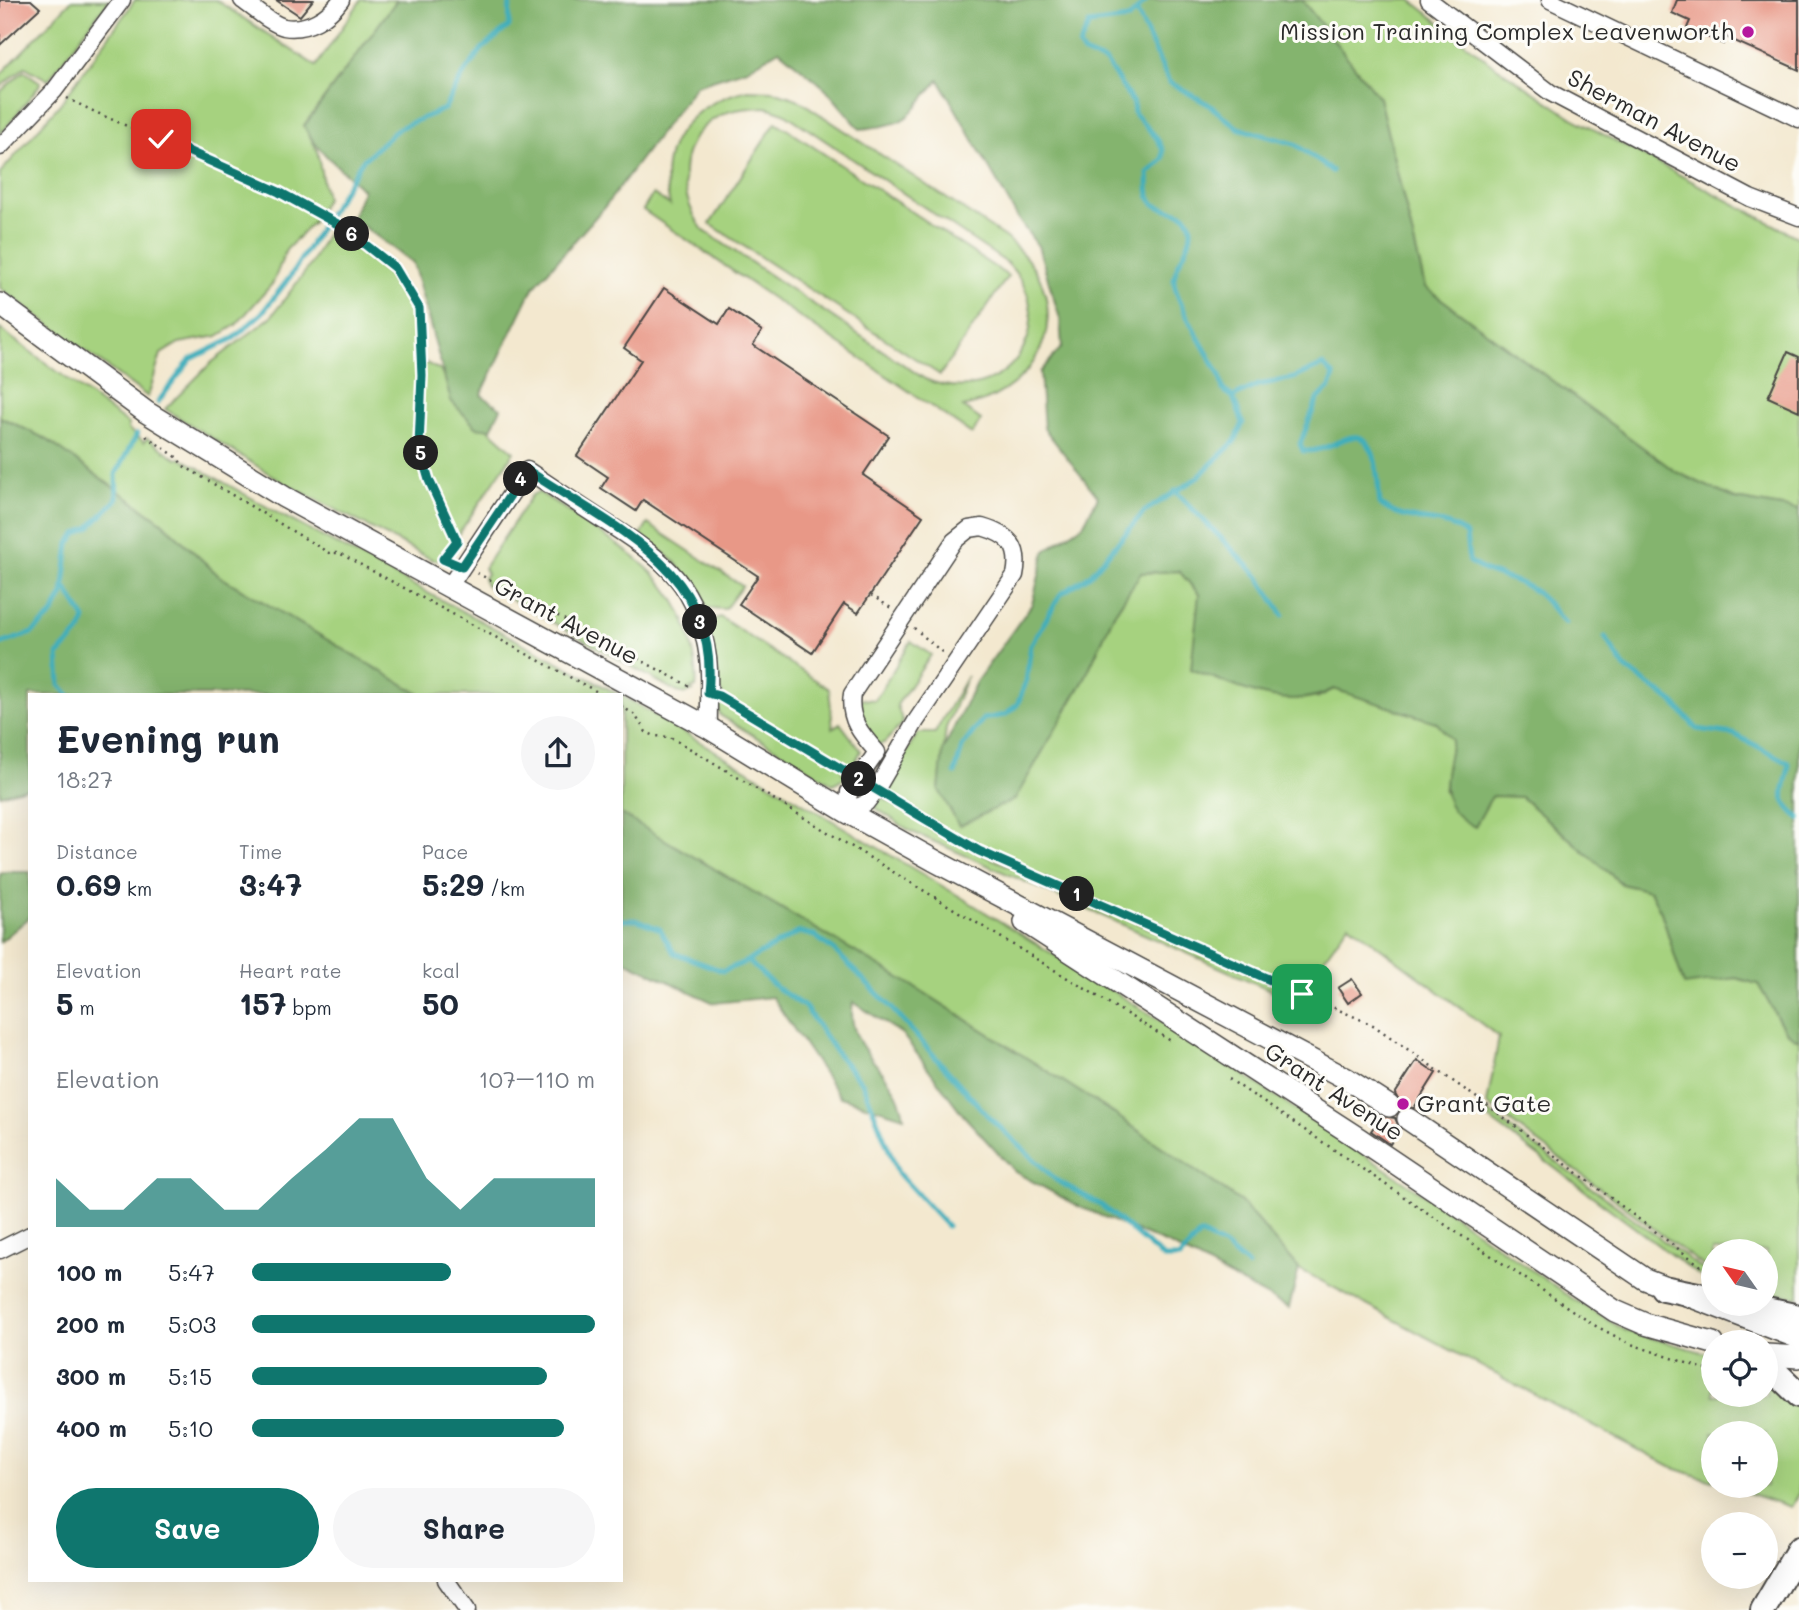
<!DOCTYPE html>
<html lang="en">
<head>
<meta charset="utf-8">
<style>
  body { margin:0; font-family:Mali,sans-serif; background:#f6f6f7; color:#1f2937; height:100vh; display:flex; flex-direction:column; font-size:26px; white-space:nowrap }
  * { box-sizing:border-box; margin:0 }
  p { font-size:23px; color:#747a83 }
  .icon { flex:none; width:38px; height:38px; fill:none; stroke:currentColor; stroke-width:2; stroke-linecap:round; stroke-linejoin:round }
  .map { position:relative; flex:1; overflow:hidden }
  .sheet { position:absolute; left:28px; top:693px; width:595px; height:889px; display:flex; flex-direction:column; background:#fff; border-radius:0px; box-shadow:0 7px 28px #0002 }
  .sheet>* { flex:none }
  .needle { width:46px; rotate:304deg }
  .buttons { position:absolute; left:1701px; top:1239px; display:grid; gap:14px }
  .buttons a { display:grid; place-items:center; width:77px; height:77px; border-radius:50%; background:#fff; box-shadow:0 7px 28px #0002; font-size:35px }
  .pin { position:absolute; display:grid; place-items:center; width:60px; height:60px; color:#fff; margin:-30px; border-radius:14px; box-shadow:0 4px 10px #0006 }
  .km { position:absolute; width:35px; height:35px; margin:-18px; border-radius:50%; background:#222; color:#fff; font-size:19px; line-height:35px; text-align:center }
  .round { display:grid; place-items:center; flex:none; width:74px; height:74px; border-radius:37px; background:#f6f6f7 }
  .head { display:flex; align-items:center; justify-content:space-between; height:119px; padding:0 28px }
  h1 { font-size:38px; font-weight:700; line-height:52px }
  .stats { display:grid; grid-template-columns:repeat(3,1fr); gap:10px; height:119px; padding:7px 28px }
  .stats div { display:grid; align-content:center }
  .stats b { font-size:30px; font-weight:700 }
  .stats small { font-size:19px; font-weight:400 }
  .stats p { font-size:19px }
  .chart { height:196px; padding:14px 28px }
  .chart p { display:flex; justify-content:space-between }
  .chart svg { width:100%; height:126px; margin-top:7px; fill:#0f766e; opacity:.7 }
  .button { display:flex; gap:14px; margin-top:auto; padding:14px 28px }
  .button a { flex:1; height:80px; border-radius:42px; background:#0f766e; color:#fff; font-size:28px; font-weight:700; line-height:80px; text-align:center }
  .button a+a { background:#f6f6f7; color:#1f2937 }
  ul { padding:0 28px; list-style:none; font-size:23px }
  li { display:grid; grid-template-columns:112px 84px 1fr; align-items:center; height:52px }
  li i { height:18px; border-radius:9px; background:#0f766e }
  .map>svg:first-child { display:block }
</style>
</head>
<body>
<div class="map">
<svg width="1799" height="1610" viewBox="0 0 1799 1610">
  <rect width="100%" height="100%" fill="#fdfcf7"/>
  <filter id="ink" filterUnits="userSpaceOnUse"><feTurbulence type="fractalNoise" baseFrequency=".0143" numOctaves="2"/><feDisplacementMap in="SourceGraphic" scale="14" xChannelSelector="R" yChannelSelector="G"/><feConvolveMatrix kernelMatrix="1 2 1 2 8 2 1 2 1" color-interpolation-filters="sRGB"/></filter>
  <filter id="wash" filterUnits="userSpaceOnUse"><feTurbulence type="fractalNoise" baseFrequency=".00686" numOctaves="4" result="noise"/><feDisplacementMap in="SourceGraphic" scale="28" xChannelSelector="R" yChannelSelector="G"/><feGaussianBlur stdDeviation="1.57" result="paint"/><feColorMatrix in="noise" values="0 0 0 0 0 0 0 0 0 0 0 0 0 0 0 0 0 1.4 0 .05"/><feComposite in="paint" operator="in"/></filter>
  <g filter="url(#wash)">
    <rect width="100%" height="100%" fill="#f3e8cf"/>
    <g fill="#a6d27f" stroke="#687e55" stroke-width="2" fill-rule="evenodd">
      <polygon points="72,0 109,0 48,80 25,67 0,87 0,75"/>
      <polygon points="135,0 216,0 316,66 361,0 397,0 304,125 317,150 326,199 312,223 286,250 273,283 236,325 218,336 179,343 161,354 148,397 0,288 0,173 60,104"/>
      <polygon points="1302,0 1411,0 1492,64 1574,119 1799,238 1799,510 1735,499 1676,472 1425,287 1379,98"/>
      <polygon points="24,71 40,82 39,86 0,135 0,92"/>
      <path d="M748 90 773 91 797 99 1006 238C1018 249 1030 260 1038 275 1068 336 1025 395 963 407L981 420 972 434 643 210 653 194 670 205C654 144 691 103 748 90ZM766 107 784 113 1007 263C1068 324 1003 413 925 379L703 230C674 190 675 132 728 112 740 108 754 108 766 107Z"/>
      <polygon points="776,122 1008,276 940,375 710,224"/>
      <path d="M328 231C360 252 404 278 416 317 420 330 419 347 420 360L440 370 453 397 514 452 441 560H433L286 484 165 409 211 363 271 317 311 264Z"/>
      <polygon points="0,329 128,424 128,429 144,442 147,438 177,459 181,458 283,516 620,695 421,695 219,576 163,523 46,439 0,417"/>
      <path d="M538 492C555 501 572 514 588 525 634 555 676 582 690 638 694 654 698 671 696 687L690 689 693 691 686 694 677 692 486 585 483 579 487 574 484 568 532 495Z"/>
      <polygon points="648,524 742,586 725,609 708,608 675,562 641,535"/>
      <polygon points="1179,571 1199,594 1317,698 1334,689 1436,722 1452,739 1444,792 1521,797 1622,884 1650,891 1661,912 1684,984 1736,978 1758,984 1785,1031 1799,1040 1799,1298 1766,1292 1766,1251 1713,1251 1713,1273 1487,1104 1499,1037 1349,924 1310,978 1312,981 1304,992 981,850 885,794 882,790 918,733 935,733 967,676 946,728 939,790 1083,682 1114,614 1141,573"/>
      <polygon points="720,617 829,689 833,728 840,723 861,751 850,771 845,769 842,772 846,777 833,784 720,715 716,699 721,699 722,693 716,690 707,622"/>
      <polygon points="911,641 931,655 897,705 903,723 884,743 876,746 866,740 855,702 860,699 875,700"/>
      <polygon points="621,695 959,896 1187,1037 1438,1204 1571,1298 1626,1331 1713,1355 1713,1395 1766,1395 1766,1372 1799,1409 1799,1494 1791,1507 1726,1486 1766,1486 1766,1433 1713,1433 1713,1481 1670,1467 1299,1269 1241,1202 1113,1113 920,990 621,814"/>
      <polygon points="880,796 979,853 1302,996 1298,1002 910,831 876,808"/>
      <polygon points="1487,1111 1713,1277 1713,1286 1489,1119"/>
    </g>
    <g fill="#84b46e" stroke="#58704c" stroke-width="2">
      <path d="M397 0H1302L1379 98 1425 287 1676 472 1735 499 1799 510V1040L1785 1031 1758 984 1736 978 1684 985 1661 912 1650 891 1622 884 1521 797 1492 796 1475 827C1433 806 1446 778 1452 740L1436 722 1334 689C1287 714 1236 686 1191 669L1199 594 1179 571 1141 573 1114 614 1083 682 1015 799 959 826 939 790 943 750 976 682 1032 604 1045 551 1083 525 1098 497 1044 428 1040 372 1062 347 1060 319 1038 246 1020 222 939 80C906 115 916 124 860 129L825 88 779 50 747 69 696 85 606 205 533 288 481 395 501 408 491 429 476 427 451 401 413 263 352 218 363 190C340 166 319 155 304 126Z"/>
      <polygon points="0,417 46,439 163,523 219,576 421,695 30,695 30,787 0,795"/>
      <path d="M621 814 920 990 1113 1113 1241 1202 1299 1269 1289 1308 1174 1247 1076 1205 1015 1172 964 1116 902 1034 853 1002C844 1053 897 1068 904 1117L840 1097 772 997 714 1003 621 959Z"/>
      <polygon points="7,872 30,872 30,917 0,942 0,874"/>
    </g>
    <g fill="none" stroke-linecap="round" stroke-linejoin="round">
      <g stroke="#3faebb" stroke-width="5">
        <path d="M1147 0 1128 19 1089 24 1079 47 1084 53 1106 62 1133 103 1134 113 1156 137 1163 150V159L1148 173C1149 179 1147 188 1149 194 1152 216 1184 204 1190 223 1196 243 1175 261 1174 279 1173 299 1210 356 1220 376L1223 390 1233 397 1258 385 1294 378 1323 365 1334 376 1330 387 1317 400 1300 444 1303 451C1318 452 1331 445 1345 439 1380 425 1377 484 1380 504 1409 528 1444 513 1466 535L1469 561C1487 576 1510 576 1530 588 1545 596 1553 612 1565 623"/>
        <polyline points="1137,12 1169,82 1208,104 1238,128 1295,144 1332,171"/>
        <polyline points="158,402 191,359 234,338 262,313 290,277 362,161 399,128 444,109 463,75 482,49 509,26 510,0"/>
        <polyline points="1175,491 1258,576 1283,615"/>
        <polyline points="64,585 85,619 81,630 58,655 60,685 69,695"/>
        <path d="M1605 637 1624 667 1674 703 1697 729 1734 734 1789 763C1788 788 1772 797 1799 818"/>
        <polyline points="0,644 32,633 52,615 63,594 69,543 77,534 90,527 117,499 116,474 137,434"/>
        <polyline points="81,695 103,695"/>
        <polyline points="955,773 962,747 983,719 1005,715 1017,705 1026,682 1031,645 1061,594 1090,575 1145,511 1197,478 1235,441 1243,423 1233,397"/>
        <polyline points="621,920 637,920 660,929 674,953 723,971 743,963 799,932 815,936 835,951 887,1003 988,1116 1056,1180 1101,1205 1164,1258 1179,1258 1200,1234 1224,1246 1248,1266"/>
        <polyline points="748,961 777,988 805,1007 837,1054 863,1084 898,1173 947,1226"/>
      </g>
    </g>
    <g id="blocks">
      <g fill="#e89887">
        <polygon points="0,0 31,0 40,8 0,45"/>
        <polygon points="276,0 313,0 300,16"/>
        <polygon points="1677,0 1799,0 1799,70 1726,37 1723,44 1687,28 1690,21 1672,13"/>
        <polygon points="664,288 719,324 729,309 762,331 753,345 889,436 863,475 923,516 858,613 844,604 812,653 739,604 758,576 643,500 636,511 601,488 608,477 577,456 641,360 624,348"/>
        <polygon points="1788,352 1799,357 1799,411 1768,397"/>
        <polygon points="1352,979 1362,993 1348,1003 1338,988"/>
        <polygon points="1417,1060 1436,1073 1414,1108 1402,1107 1395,1094"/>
        <polygon points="1381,1116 1395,1118 1400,1129 1390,1144 1371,1131"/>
      </g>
    </g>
  </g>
  <g filter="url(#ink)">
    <use href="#blocks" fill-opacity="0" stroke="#494744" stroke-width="2"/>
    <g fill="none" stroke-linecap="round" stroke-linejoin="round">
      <defs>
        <g id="minor">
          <path d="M242 0C254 8 271 24 284 27 307 31 329 17 341 0"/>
          <polyline points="1429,0 1551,93 1750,198 1799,217"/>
          <polyline points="1550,0 1799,119"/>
          <polyline points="0,147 54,91 122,0"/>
          <path d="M982 527C1009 535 1021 546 1015 575L916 721 876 790 866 803 847 812 849 792 877 752C861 734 848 719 852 694L954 541 969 529Z"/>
          <path d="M449 587 527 470C554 488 580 506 607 523 666 561 698 585 708 658 711 681 708 705 709 728"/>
          <polyline points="0,1250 30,1235"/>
          <polyline points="446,1580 467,1610"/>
        </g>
        <g id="major">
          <polyline points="0,304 146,412 284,497 709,728 847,812 937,862 1347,1079 1389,1106"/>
          <polyline points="1025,922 1358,1138 1615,1311 1645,1324 1713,1343"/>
          <polyline points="1408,1119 1645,1279 1799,1338"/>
          <polyline points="1766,1355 1799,1357"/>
        </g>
        <g id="highway">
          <polyline points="1663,1288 1713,1298"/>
          <polyline points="1738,1304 1799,1317"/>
          <polyline points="1766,1363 1799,1395"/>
          <polyline points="1763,1610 1799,1549"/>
        </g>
      </defs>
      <use href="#minor" stroke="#494744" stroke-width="19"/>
      <use href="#major" stroke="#494744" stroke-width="24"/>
      <use href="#highway" stroke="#494744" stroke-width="28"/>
      <g stroke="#494744" stroke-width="2.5" stroke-dasharray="2 5" stroke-linecap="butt">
        <path d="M67 98C164 150 350 197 409 291 412 297 418 303 419 310 430 354 412 403 420 447 426 481 444 510 457 541L442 558 448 561"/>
        <polyline points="146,436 178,458 182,465 329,553 339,553 603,695"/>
        <polyline points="477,573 693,688"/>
        <polyline points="871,595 891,608"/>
        <polyline points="914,628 943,653"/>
        <polyline points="725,700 846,772"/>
        <polyline points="621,706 635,715 646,732 655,736 670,737 701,755 1171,1041"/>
        <polyline points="891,799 979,851 1373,1025 1494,1110 1713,1275"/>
        <polyline points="1229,1079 1594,1325 1628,1343 1713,1372"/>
      </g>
      <use href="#minor" stroke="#fff" stroke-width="16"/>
      <use href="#major" stroke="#fff" stroke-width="21"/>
      <use href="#highway" stroke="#fff" stroke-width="24"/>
    </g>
  </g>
  <g fill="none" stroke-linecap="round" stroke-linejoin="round" filter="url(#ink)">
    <defs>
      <path id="route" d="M161 139 279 192 343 227 395 268 419 308 422 375 419 446 429 480 457 541 443 559 462 567 527 470C612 527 722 570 708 693L719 696 979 851 1302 994"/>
    </defs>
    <use href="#route" stroke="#fff" stroke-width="14"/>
    <use href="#route" stroke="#0f766e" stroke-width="9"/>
  </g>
  <g fill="#b5179e" stroke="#fdfcf7" stroke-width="2.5">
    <circle cx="1748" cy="32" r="7"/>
    <circle cx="1403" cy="1104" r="7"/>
  </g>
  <g text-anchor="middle" stroke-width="6" stroke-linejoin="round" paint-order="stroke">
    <g font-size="24" fill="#2b2b2b" stroke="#fdfcf7" text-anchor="end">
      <text x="1734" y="40">Mission Training Complex Leavenworth</text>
      <text x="1417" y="1112" text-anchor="start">Grant Gate</text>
    </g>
    <g font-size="24" fill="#2b2b2b" stroke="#fdfcf7">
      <text transform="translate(1654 121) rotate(28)" y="8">Sherman Avenue</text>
      <text transform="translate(566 621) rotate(28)" y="8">Grant Avenue</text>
      <text transform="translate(1334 1092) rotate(33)" y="8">Grant Avenue</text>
    </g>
  </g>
</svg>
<div class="buttons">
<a><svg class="needle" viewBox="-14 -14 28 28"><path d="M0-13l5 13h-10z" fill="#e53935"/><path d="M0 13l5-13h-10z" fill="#747a83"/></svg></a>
<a><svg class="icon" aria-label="locate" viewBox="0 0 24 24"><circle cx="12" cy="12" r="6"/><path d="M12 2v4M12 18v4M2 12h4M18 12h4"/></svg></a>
<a>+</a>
<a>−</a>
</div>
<div class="pin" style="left:1302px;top:994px;background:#1e9e55"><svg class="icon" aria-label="arrive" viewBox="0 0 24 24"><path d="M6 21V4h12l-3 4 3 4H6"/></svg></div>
<div class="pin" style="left:161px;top:139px;background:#d93025"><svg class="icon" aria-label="check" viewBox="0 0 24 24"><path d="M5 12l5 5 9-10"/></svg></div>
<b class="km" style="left:1077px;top:894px">1</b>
<b class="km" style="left:859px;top:779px">2</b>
<b class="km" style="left:700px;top:622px">3</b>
<b class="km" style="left:521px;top:479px">4</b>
<b class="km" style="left:421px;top:453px">5</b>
<b class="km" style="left:352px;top:234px">6</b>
<section class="sheet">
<div class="head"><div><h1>Evening run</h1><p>18:27</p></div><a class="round"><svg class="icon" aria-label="share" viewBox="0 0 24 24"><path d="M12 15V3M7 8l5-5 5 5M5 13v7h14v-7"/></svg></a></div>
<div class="stats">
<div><p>Distance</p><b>0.69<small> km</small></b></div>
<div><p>Time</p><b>3:47</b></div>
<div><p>Pace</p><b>5:29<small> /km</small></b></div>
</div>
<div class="stats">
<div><p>Elevation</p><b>5<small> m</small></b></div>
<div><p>Heart rate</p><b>157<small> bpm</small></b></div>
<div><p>kcal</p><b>50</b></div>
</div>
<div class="chart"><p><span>Elevation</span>107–110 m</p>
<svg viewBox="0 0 160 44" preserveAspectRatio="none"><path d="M0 44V27L10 38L20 38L30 27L40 27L50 38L60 38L70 27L80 17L90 6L100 6L110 27L120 38L130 27L140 27L150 27L160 27V44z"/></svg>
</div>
<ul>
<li><b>100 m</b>5:47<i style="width:58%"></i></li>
<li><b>200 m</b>5:03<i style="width:100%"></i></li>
<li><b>300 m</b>5:15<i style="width:86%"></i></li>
<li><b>400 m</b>5:10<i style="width:91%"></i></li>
</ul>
<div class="button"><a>Save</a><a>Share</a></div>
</section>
</div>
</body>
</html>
